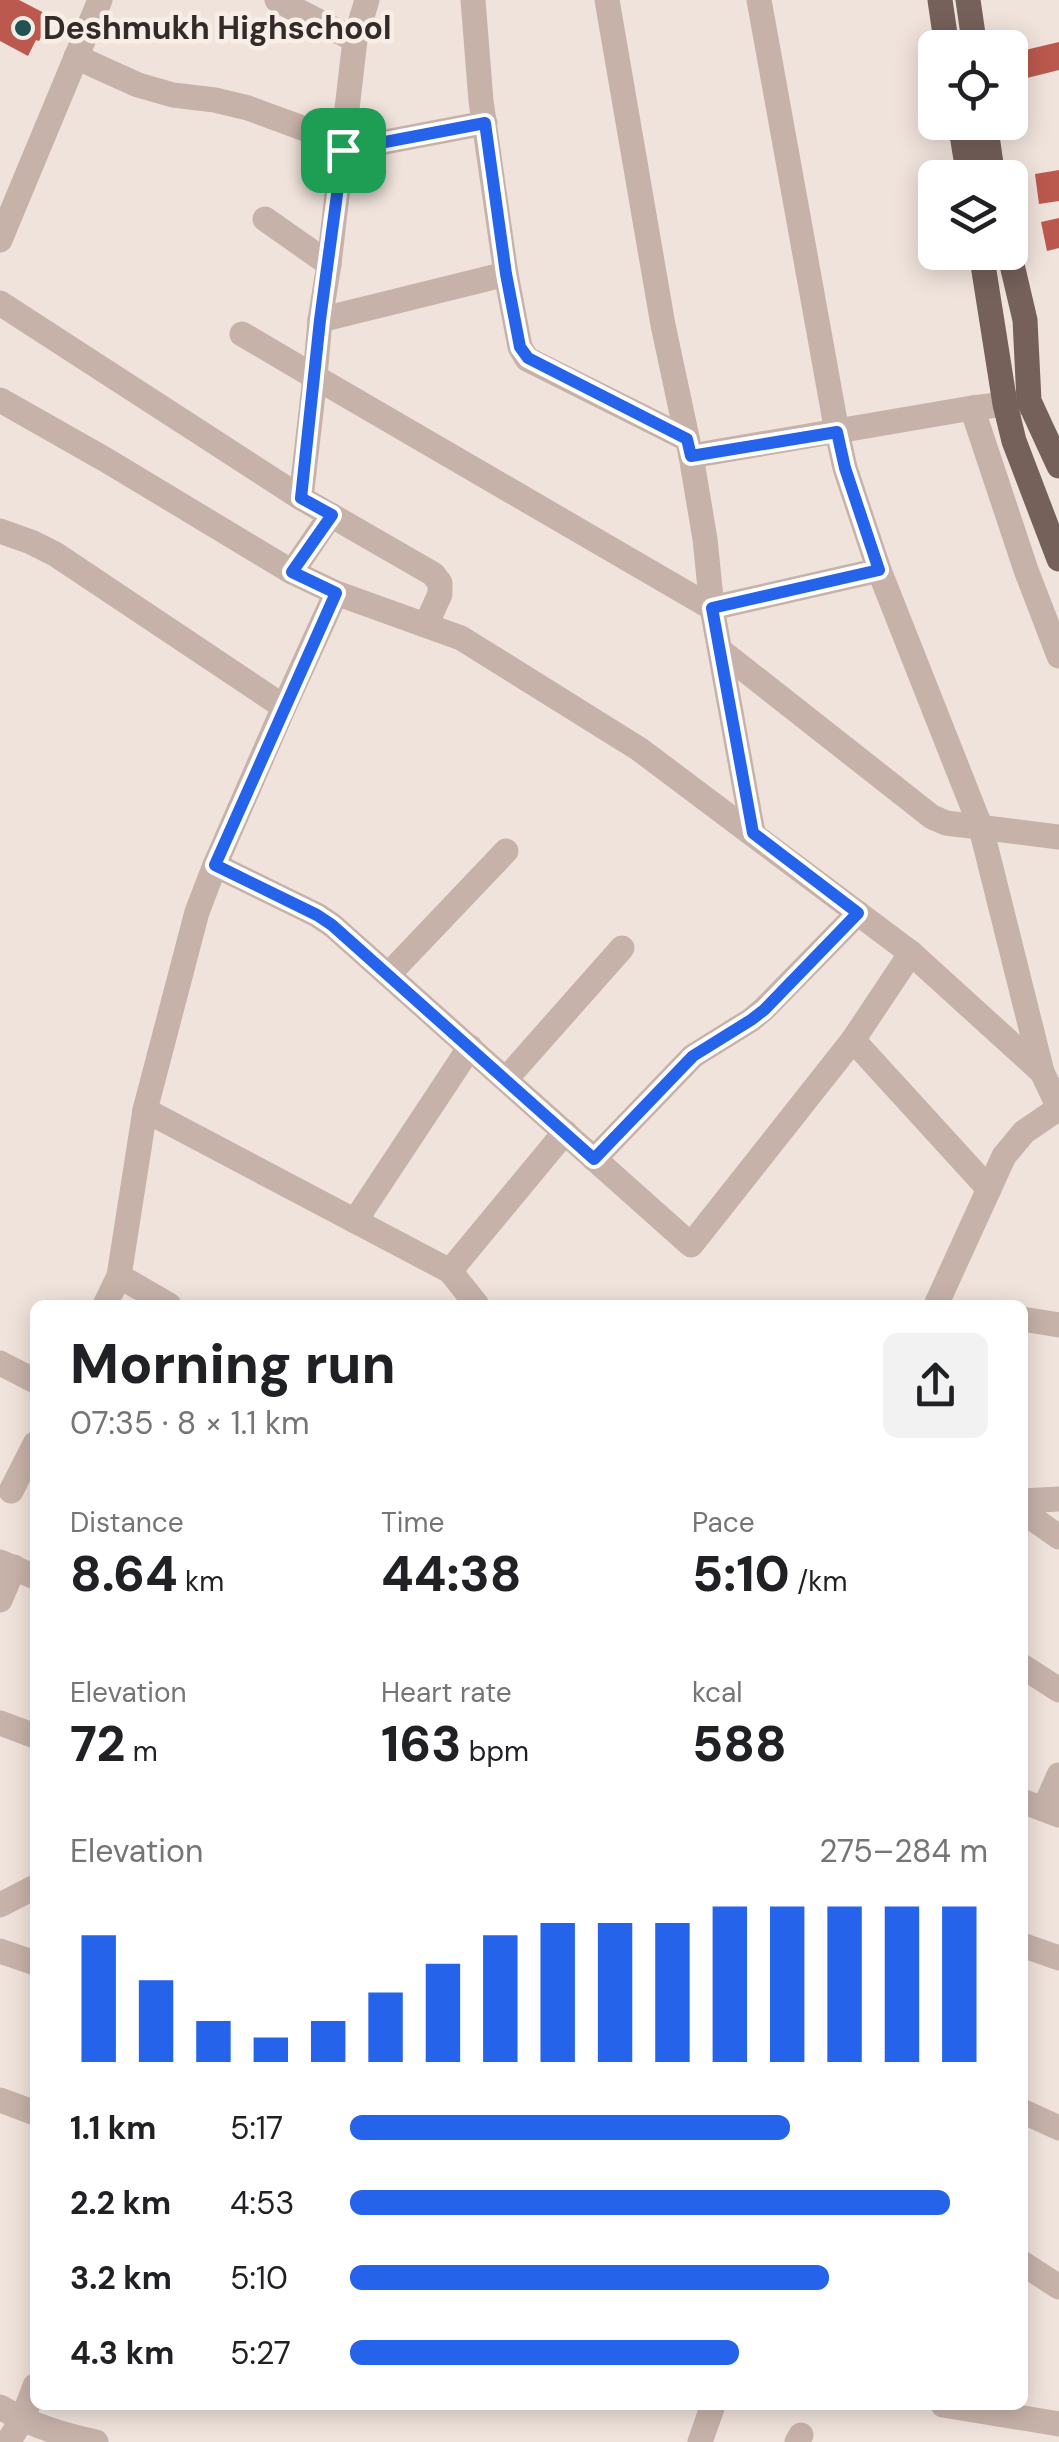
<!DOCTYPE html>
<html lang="en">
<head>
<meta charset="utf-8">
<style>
  body { margin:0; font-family:"DM Sans",sans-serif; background:#f2f2f2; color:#202124; height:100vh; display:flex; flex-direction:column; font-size:38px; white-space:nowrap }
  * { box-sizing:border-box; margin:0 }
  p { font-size:32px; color:#757577 }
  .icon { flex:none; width:55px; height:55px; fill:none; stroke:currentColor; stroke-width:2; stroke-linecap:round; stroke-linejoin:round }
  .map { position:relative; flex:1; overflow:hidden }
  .details { position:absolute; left:30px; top:1300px; width:998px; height:1110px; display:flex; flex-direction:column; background:#fff; border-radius:15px; box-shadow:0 5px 25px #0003 }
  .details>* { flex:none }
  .fabs { position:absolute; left:918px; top:30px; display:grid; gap:20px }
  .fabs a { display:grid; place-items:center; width:110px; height:110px; border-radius:15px; background:#fff; box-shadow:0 5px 25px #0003; font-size:50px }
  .pin { position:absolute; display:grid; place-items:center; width:85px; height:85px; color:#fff; margin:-42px; border-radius:20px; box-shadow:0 5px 15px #0006 }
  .round { display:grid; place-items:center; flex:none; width:105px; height:105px; border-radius:15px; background:#f2f2f2 }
  .summary { display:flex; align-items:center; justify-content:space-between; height:170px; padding:0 40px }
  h1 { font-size:55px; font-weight:800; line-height:75px }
  .metrics { display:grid; grid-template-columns:repeat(3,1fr); gap:15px; height:170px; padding:10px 40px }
  .metrics div { display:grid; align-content:center }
  .metrics b { font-size:50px; font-weight:800 }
  .metrics small { font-size:28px; font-weight:400 }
  .metrics p { font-size:28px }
  .chart { height:280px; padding:20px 40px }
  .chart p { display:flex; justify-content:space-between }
  .chart svg { width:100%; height:180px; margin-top:10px; stroke:#2563eb; stroke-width:6 }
  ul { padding:0 40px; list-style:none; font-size:32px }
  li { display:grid; grid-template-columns:160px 120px 1fr; align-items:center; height:75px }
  li i { height:25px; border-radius:12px; background:#2563eb }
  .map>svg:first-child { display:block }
</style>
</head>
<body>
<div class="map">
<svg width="1059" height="2442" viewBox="0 0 1059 2442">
  <rect width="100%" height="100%" fill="#f0e3dc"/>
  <g fill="#bc594e">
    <polygon points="0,0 19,0 52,17 39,41 36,40 28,56 0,41"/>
    <polygon points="1059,42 1059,70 1027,78 1021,51"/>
    <polygon points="1059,170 1059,201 1039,204 1035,174"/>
    <polygon points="1059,218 1059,248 1047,251 1041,222"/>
  </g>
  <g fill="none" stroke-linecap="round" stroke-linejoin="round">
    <g stroke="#c7b2a9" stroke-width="25">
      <polyline points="277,0 355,40"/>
      <polyline points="367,0 355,40 329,264 320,320 315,377 712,608 879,570 845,468 837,432 759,0"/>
      <polyline points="473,0 481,101 506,274 520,347 527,359 687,439"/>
      <polyline points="607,0 663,325 691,456 705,539 712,608 753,833"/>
      <polyline points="76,57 138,85 173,95 215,100 248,108 305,129 343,150 485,123"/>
      <polyline points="265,219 329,264"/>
      <polyline points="0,240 100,0"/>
      <polyline points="0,303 301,498"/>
      <polyline points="320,320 506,274"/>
      <polyline points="242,334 315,377 301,498 433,574 440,583 440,594 426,625"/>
      <polyline points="0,400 106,460 292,572 336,593 461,638 639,749 911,953 1042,1072 1059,1108"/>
      <polyline points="972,408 1026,570 1059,656"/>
      <polyline points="691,456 972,408 1024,402"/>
      <polyline points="0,531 31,542 55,554 284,707 336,593"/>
      <polyline points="879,570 981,828 1042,1072"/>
      <polyline points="292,572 331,515"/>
      <polyline points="721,651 932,817 946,823 1059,837"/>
      <polyline points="215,865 317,915 332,925 691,1245 853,1040 911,953"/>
      <polyline points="389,974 506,851"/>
      <polyline points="853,1040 989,1189"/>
      <polyline points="506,1079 622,948"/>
      <polyline points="145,1110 450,1271 477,1305"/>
      <polyline points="594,1159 693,1056 751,1020 764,1009 858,913"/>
      <polyline points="355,1221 470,1047"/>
      <polyline points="450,1271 565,1132"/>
      <polyline points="119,1276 169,1305"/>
      <polyline points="105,1305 119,1276 145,1110 197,912 215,865 284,707"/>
      <polyline points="936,1305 1004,1156 1024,1132 1059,1108"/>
      <polyline points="1022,1319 1059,1325"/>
      <polyline points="0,1363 35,1381"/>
      <polyline points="11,1491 35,1444"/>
      <polyline points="1022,1501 1059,1499"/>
      <polyline points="1022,1511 1059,1537"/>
      <polyline points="0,1562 35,1577"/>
      <polyline points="0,1600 14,1567"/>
      <polyline points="1022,1666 1059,1690"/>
      <polyline points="0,1723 35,1736"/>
      <polyline points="1022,1801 1059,1815"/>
      <polyline points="1044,1809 1059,1775"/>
      <polyline points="0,1905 35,1887"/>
      <polyline points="1022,1945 1059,1958"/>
      <polyline points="0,1951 35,1963"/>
      <polyline points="0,2100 35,2113"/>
      <polyline points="1022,2111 1059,2128"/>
      <polyline points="1022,2263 1059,2287"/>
      <polyline points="943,2405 1059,2424"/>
      <path d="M0 2407C30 2425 62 2435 96 2442"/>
      <polyline points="8,2442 22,2420 35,2386"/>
      <polyline points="700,2442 713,2405"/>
      <polyline points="797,2442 801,2435"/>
    </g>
    <g stroke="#75605a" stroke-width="25">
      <polyline points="940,0 947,48"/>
      <polyline points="968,0 975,48"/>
      <polyline points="960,122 969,178"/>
      <polyline points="985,122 993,178"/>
      <polyline points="981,252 1005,404 1014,441 1059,559"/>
      <polyline points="1009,252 1025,320 1029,401 1059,466"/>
    </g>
  </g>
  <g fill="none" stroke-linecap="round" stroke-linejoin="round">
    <defs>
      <polygon id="route" points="485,123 506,274 520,347 528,358 687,439 691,456 837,432 845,468 879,570 712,608 753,833 858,913 764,1010 751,1020 693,1056 594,1159 332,925 317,915 215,865 336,593 292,572 332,515 301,498 320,320 343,150"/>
    </defs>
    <use href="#route" stroke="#fff" stroke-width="20"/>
    <use href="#route" stroke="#2563eb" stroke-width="12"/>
  </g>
  <circle fill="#21524f" stroke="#f8eee8" stroke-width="4" cx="23" cy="28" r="10"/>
  <g text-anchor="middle" stroke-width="9" stroke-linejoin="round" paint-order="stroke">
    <g font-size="32" font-weight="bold" fill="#342a28" stroke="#f8eee8" text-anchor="start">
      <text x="43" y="39">Deshmukh Highschool</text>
    </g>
  </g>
</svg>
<div class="fabs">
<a><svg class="icon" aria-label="locate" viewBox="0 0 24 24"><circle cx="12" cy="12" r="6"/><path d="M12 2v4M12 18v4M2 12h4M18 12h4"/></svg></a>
<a><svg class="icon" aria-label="layers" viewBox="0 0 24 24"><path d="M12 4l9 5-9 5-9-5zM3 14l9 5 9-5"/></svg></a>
</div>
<div class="pin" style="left:343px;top:150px;background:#1e9e55"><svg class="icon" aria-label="arrive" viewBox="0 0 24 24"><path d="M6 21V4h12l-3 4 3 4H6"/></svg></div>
<section class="details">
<div class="summary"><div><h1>Morning run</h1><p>07:35 · 8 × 1.1 km</p></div><a class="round"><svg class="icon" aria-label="share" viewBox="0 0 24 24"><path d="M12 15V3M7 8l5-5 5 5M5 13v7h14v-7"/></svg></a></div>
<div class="metrics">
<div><p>Distance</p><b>8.64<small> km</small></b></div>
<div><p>Time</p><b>44:38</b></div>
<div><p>Pace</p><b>5:10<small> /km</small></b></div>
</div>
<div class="metrics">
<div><p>Elevation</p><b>72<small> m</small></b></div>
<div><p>Heart rate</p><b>163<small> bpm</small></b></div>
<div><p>kcal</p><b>588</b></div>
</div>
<div class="chart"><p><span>Elevation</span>275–284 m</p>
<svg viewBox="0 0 160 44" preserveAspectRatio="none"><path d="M5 44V13M15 44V24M25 44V34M35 44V38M45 44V34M55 44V27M65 44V20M75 44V13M85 44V10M95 44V10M105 44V10M115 44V6M125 44V6M135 44V6M145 44V6M155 44V6"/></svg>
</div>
<ul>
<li><b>1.1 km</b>5:17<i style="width:69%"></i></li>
<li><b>2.2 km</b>4:53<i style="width:94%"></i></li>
<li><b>3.2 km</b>5:10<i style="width:75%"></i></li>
<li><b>4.3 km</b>5:27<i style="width:61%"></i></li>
</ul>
</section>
</div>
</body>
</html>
